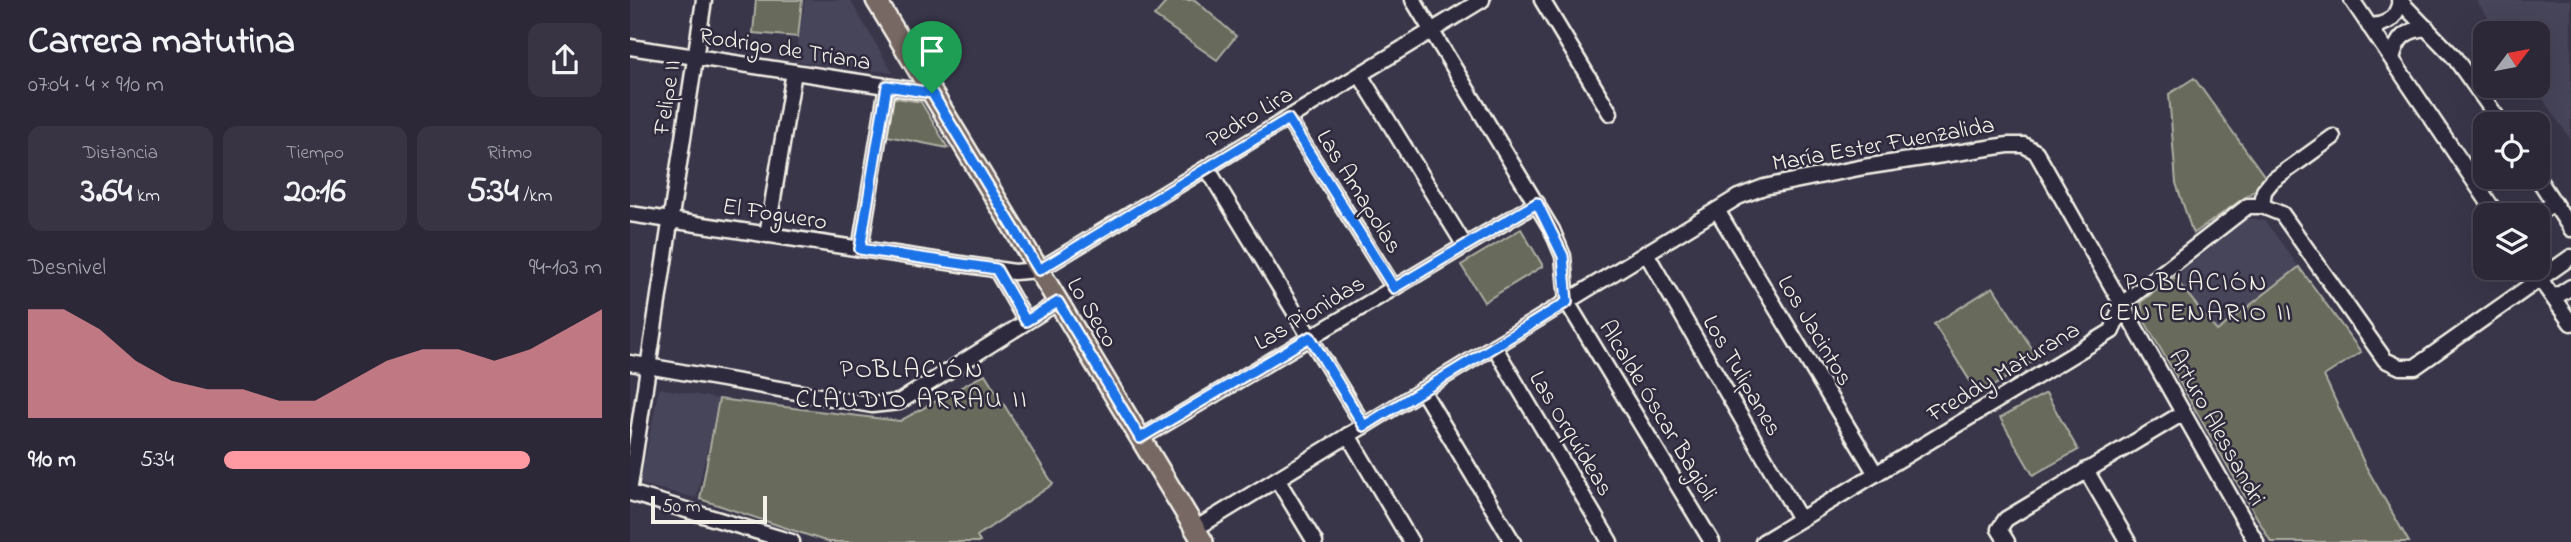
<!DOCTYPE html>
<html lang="es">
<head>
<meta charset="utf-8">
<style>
  body { margin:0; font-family:"Indie Flower",sans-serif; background:#383443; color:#f1f3f6; height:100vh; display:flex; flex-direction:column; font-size:26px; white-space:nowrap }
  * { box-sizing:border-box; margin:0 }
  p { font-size:23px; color:#a6a6ae }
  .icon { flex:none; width:38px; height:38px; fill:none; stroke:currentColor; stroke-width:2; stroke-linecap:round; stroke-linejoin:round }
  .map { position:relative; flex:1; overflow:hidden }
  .side { display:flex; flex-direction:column; background:#2c2838; width:630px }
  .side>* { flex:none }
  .needle { width:46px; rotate:58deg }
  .controls { position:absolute; left:1843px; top:21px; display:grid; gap:14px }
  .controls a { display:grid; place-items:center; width:77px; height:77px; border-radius:14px; background:#2c2838; box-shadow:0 7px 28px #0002,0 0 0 2px #484453; font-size:35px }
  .scale { position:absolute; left:21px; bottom:18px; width:116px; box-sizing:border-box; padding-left:7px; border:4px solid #f4f1e8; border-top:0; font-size:19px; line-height:24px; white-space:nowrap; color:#f4f1e8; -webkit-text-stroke:5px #2f2a3d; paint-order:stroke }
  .pin { position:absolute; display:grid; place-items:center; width:60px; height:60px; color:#fff; margin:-72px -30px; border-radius:50% 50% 50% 0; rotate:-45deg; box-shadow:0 0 7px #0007 }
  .pin .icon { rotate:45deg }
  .round { display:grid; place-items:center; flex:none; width:74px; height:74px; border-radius:14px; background:#383443 }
  .overview { display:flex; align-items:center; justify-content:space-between; height:119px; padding:0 28px }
  h1 { font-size:38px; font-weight:800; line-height:52px }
  .stats { display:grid; grid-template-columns:repeat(3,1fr); gap:10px; height:119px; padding:7px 28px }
  .stats div { display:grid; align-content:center; border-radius:14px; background:#383443; text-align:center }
  .stats b { font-size:35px; font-weight:800 }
  .stats small { font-size:19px; font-weight:400 }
  .stats p { font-size:19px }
  .chart { height:196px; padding:14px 28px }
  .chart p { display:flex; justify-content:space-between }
  .chart svg { width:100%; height:126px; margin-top:7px; fill:#ff9aa2; opacity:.7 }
  ul { padding:0 28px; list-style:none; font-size:23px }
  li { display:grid; grid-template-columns:112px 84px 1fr; align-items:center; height:52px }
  li i { height:18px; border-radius:9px; background:#ff9aa2 }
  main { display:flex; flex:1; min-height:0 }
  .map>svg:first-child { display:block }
</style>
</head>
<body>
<main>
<section class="side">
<div class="overview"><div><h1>Carrera matutina</h1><p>07:04 · 4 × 910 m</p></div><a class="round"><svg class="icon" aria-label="share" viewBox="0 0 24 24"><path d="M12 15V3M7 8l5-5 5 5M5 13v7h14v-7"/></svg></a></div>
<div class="stats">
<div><p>Distancia</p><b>3.64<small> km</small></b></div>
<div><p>Tiempo</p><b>20:16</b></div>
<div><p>Ritmo</p><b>5:34<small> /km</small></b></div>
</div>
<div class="chart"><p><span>Desnivel</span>94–103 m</p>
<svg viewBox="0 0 160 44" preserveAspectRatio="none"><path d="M0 44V6L10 6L20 13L30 24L40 31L50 34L60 34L70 38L80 38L90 31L100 24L110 20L120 20L130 24L140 20L150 13L160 6V44z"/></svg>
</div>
<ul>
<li><b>910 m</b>5:34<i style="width:81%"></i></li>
</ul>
</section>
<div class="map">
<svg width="1941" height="542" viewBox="0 0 1941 542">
  <rect width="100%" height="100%" fill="#3a364a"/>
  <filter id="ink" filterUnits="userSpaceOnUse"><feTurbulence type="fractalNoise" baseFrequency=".0143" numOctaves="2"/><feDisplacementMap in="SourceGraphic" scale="14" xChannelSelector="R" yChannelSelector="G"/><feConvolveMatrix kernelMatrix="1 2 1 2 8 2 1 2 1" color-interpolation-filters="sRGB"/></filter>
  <g filter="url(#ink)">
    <g fill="#47445a">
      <polygon points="175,0 220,0 263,73 165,61"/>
      <polygon points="1846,0 1941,0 1941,140 1904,86 1908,86 1908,33 1869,33"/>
      <polygon points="1618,218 1635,221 1669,267 1587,331 1544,277"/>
      <polygon points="29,388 89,399 66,498 10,484"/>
    </g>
    <g fill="#676a5c" stroke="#aeaea2" stroke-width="2">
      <polygon points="126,0 172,0 168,37 123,33"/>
      <polygon points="538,0 565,0 606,36 587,60 524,16"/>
      <polygon points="1564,78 1638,181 1563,234 1546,183 1539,94"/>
      <polygon points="260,97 291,102 318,148 257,136"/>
      <polygon points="891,229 913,266 854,302 831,265"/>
      <polygon points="1669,267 1731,352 1694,376 1735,465 1779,542 1641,542 1514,320 1511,302 1544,277 1587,331"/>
      <polygon points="1363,287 1408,358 1349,395 1304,324"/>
      <polygon points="355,374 423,484 347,536 350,542 198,542 70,499 89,399 270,421"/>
      <polygon points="1416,393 1448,450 1403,475 1370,418"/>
    </g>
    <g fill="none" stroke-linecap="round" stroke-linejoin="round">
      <defs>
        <g id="minor">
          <polyline points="783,0 922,230 933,256 937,302 1082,542"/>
          <polyline points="912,0 980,113"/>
          <polyline points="1722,0 1867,215"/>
          <polyline points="1769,0 1824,57 1872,124"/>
          <path d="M1739 26C1758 25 1766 19 1770 1"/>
          <polyline points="0,47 302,93"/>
          <path d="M1762 59C1767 38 1775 30 1797 28"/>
          <polyline points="730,75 835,246"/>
          <polyline points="658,119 764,288"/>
          <polyline points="577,168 734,426"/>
          <polyline points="1907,177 1941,229"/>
          <polyline points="1632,206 1634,191 1642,181 1703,137"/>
          <polyline points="1087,210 1246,474"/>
          <polyline points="0,214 384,272 409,270 852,0"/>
          <polyline points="1906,215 1924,203"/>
          <polyline points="137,235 164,72"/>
          <polyline points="230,249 257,86"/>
          <polyline points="1016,253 1170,519"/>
          <polyline points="1902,268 1941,323"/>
          <polyline points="366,269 396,321"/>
          <polyline points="1924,298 1941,287"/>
          <polyline points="864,346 980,542"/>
          <polyline points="0,363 242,405 269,402 428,302"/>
          <polyline points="792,390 883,542"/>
          <polyline points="718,435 781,542"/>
          <polyline points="511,438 907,203"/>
          <polyline points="1456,470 1498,542"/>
          <polyline points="647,479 685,542"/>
          <polyline points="0,486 74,0"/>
          <polyline points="0,493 162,542"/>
          <polyline points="565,529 1108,197 1134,187 1234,167 1378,145 1394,145 1406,152 1626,542"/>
          <polyline points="1133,542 1482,331 1492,304 1618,206 1632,206 1652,214 1755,360 1770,367 1785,367 1941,257"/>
          <polyline points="1377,542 1369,529 1376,519 1553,413"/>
        </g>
        <polyline id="major" points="246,0 573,542"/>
      </defs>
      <use href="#minor" stroke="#f4f1e8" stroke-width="19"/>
      <use href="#major" stroke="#f4f1e8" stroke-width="24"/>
      <use href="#minor" stroke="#2f2a3d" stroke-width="14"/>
      <use href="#major" stroke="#776864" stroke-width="19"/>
    </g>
  </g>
  <g fill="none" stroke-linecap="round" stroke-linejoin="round" filter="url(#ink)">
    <defs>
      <polygon id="route" points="257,86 302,93 409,270 658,119 764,288 907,203 933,256 937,302 734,426 680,337 510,438 428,302 396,321 366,269 230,249"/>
    </defs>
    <use href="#route" stroke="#fff" stroke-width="14"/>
    <use href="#route" stroke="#1a73e8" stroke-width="9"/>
  </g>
  <g text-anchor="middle" stroke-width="5" stroke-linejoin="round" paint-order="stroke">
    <g font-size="24" fill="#f4f1e8" stroke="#2f2a3d">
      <text transform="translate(155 48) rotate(9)" y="8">Rodrigo de Triana</text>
      <text transform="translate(36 97) rotate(-81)" y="8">Felipe II</text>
      <text transform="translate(619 116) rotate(-31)" y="8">Pedro Lira</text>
      <text transform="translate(1253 143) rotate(-10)" y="8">María Ester Fuenzalida</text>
      <text transform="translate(730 191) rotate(58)" y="8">Las Amapolas</text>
      <text transform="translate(145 213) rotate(9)" y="8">El Foguero</text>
      <text transform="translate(463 312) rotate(59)" y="8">Lo Seco</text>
      <text transform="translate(679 312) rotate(-31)" y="8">Las Pionidas</text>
      <text transform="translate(1186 330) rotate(59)" y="8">Los Jacintos</text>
      <text transform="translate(1373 371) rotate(-31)" y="8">Freddy Maturana</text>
      <text transform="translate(1113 375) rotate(60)" y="8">Los Tulipanes</text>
      <text transform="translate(1029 410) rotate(59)" y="8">Alcalde Óscar Bagioli</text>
      <text transform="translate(1588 427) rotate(61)" y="8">Arturo Alessandri</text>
      <text transform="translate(942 433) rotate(59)" y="8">Las Orquídeas</text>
    </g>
    <g font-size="26" letter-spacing="2" fill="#f4f1e8" stroke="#2f2a3d">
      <text x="1566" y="290">POBLACIÓN<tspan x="1566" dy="30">CENTENARIO II</tspan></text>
      <text x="282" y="377">POBLACIÓN<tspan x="282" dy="30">CLAUDIO ARRAU II</tspan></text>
    </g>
  </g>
</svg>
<div class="controls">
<a><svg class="needle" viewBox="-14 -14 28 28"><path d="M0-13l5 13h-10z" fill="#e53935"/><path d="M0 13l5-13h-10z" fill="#a6a6ae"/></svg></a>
<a><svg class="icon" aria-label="locate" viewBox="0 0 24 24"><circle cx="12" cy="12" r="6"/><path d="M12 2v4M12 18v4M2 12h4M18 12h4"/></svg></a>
<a><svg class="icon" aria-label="layers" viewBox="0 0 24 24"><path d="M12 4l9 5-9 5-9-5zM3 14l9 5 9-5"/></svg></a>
</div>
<div class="scale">50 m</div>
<div class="pin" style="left:302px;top:93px;background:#1e9e55"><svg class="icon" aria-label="arrive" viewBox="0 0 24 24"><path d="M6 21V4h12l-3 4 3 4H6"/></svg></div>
</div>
</main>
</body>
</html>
